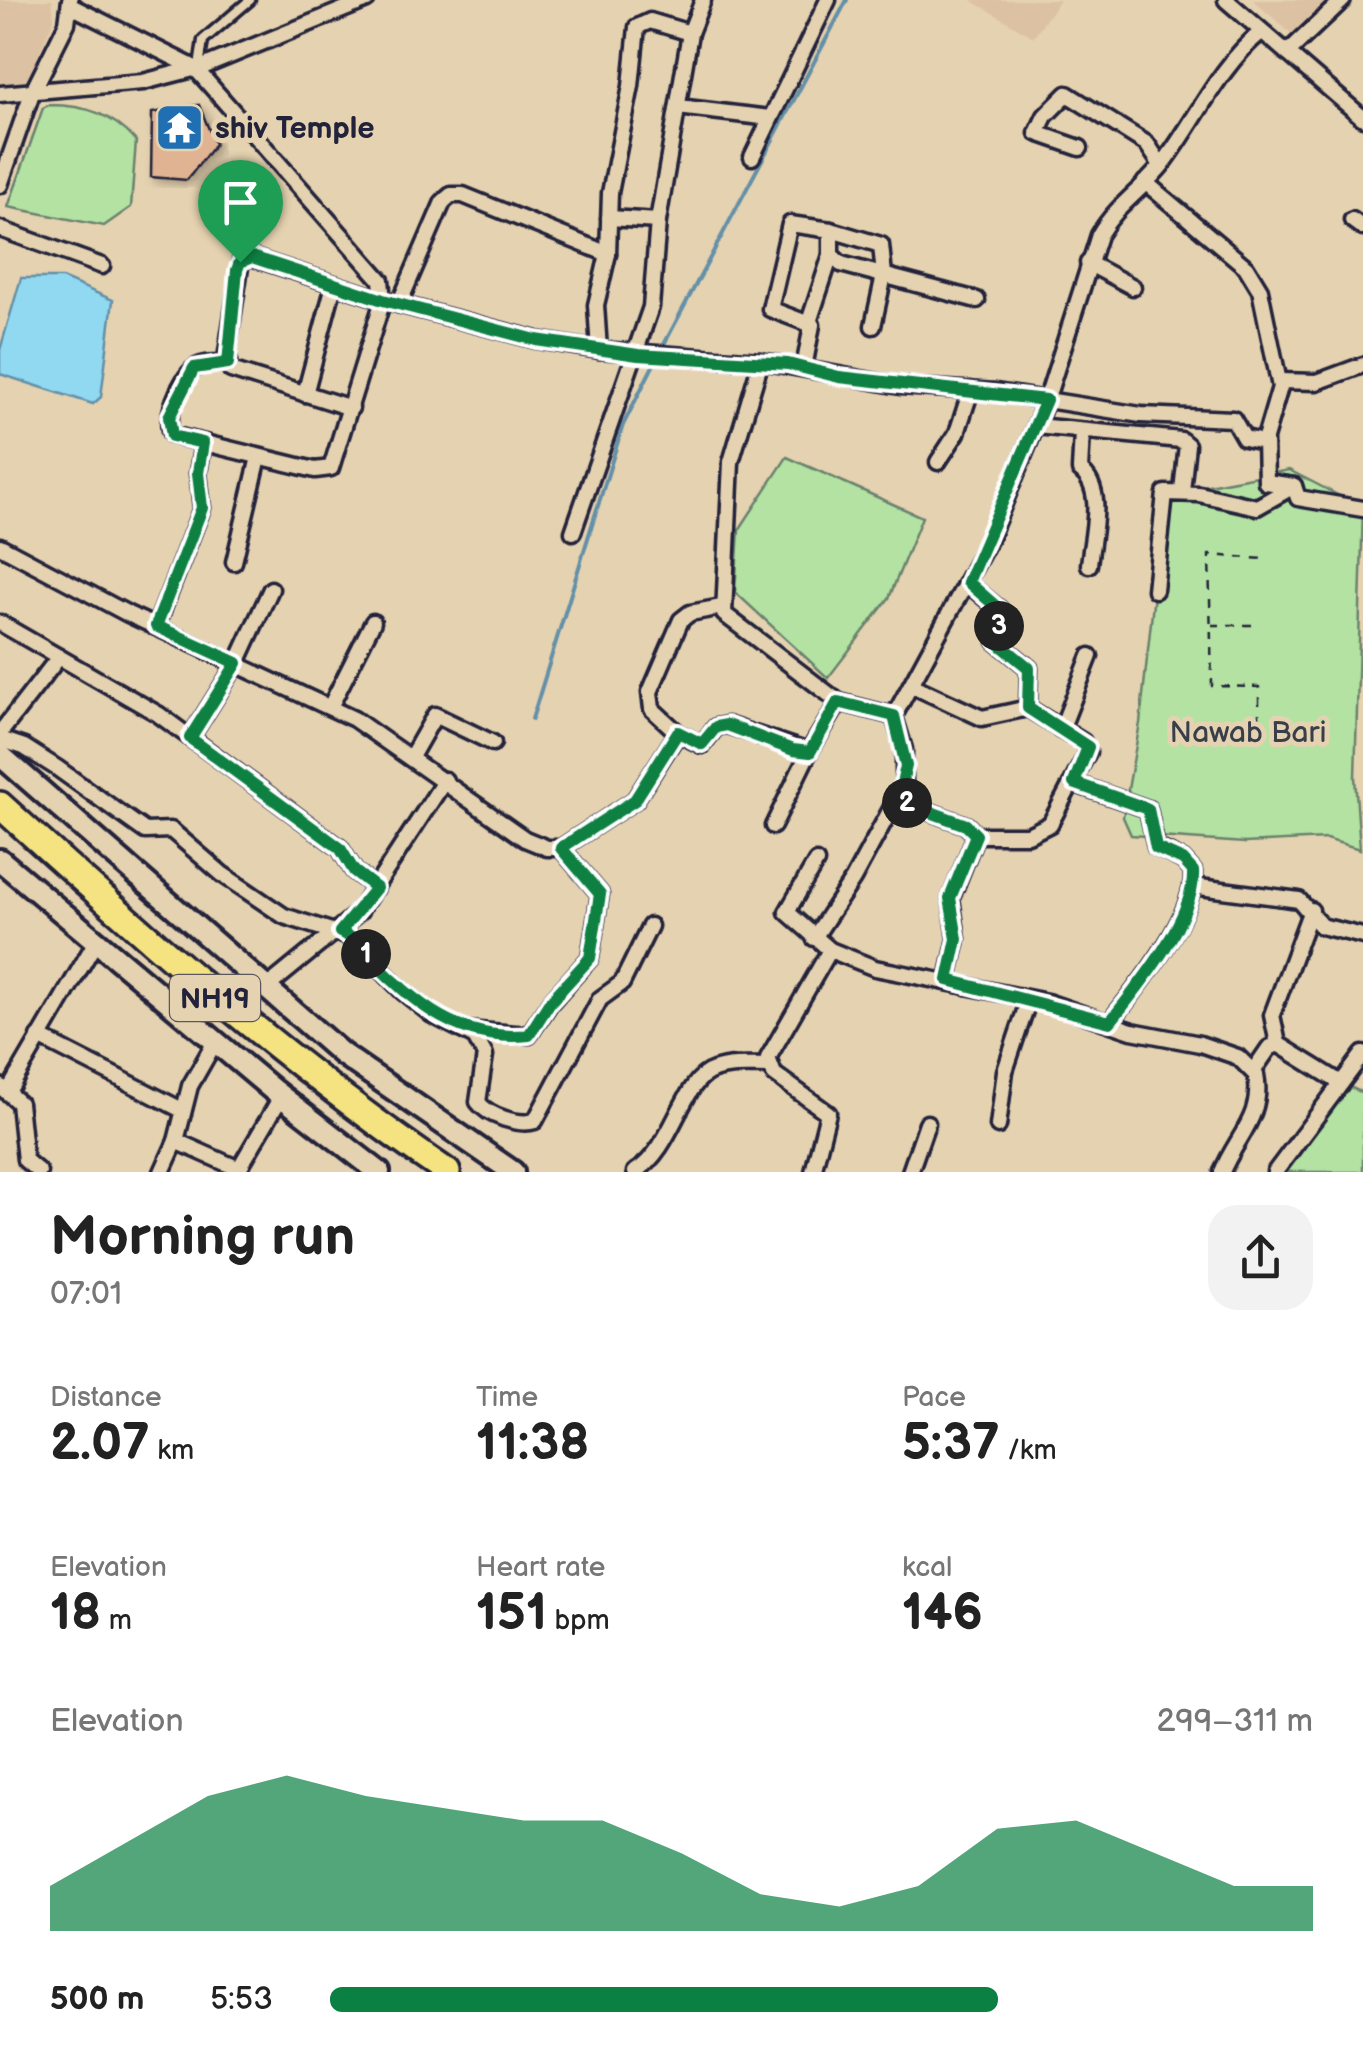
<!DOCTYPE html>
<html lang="en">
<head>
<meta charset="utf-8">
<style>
  body { margin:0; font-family:"Balsamiq Sans",sans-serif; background:#f2f2f2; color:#222; height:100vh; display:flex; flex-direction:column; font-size:38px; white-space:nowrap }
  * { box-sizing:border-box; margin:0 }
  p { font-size:32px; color:#767676 }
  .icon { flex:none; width:55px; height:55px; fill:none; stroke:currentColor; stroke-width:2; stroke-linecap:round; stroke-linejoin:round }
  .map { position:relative; height:1172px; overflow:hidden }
  .drawer { display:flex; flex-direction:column; background:#fff; flex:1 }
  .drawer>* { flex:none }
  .pin { position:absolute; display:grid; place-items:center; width:85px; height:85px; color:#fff; margin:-102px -42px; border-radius:50% 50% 50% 0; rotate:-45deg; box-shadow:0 0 10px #0007 }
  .pin .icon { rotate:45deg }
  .km { position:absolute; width:50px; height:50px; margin:-25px; border-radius:50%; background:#222; color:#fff; font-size:28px; line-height:50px; text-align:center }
  .round { display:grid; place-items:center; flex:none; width:105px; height:105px; border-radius:30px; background:#f2f2f2 }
  .overview { display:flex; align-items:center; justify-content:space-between; height:170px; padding:0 50px }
  h1 { font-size:55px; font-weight:700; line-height:75px }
  .stats { display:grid; grid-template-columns:repeat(3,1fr); gap:15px; height:170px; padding:10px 50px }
  .stats div { display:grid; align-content:center }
  .stats b { font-size:50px; font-weight:700 }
  .stats small { font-size:28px; font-weight:400 }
  .stats p { font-size:28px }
  .chart { height:280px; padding:20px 50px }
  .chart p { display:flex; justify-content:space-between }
  .chart svg { width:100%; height:180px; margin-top:10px; fill:#0b8043; opacity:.7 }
  ul { padding:0 50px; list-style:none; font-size:32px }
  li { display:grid; grid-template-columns:160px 120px 1fr; align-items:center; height:75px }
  li i { height:25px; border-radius:12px; background:#0b8043 }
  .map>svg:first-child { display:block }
</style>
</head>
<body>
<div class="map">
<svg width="1363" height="1172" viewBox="0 0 1363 1172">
  <defs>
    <filter id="shadow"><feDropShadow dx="4.5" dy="4.5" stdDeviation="5" flood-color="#0004"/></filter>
  </defs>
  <rect width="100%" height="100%" fill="#e5d2b0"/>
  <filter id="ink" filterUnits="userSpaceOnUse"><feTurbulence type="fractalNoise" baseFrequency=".01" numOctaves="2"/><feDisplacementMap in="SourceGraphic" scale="20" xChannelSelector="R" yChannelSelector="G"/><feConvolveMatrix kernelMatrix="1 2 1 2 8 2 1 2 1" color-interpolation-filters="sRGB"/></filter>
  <g filter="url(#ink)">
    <g fill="#dcc2a3">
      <polygon points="0,0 52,0 54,19 25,86 0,87"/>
      <polygon points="971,0 1060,0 1033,37"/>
      <polygon points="1253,0 1328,0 1295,37"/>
    </g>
    <g fill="#b3e2a2" stroke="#6a826e" stroke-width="2.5">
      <path d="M49 105C86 105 112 114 136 141L131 207 104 226 8 207 43 108Z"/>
      <polygon points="787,457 922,517 889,598 828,678 735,592 739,530"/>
      <polygon points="1289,470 1363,508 1355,777 1360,849 1326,839 1245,843 1131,835 1123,817 1140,723 1165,493"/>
      <polygon points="1341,1083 1363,1093 1363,1172 1274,1172"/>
    </g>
    <polygon fill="#90d9f1" stroke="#6490a8" stroke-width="2.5" points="21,278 62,278 113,300 101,397 93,404 0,374 0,350"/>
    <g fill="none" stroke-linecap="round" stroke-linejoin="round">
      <g stroke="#6490a8" stroke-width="4">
        <polyline points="660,352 847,0"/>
        <polyline points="532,719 623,425 656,360"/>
      </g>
    </g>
    <polygon fill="#e0b392" stroke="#22223b" stroke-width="2.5" filter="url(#shadow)" points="199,105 215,144 187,180 151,177 152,113"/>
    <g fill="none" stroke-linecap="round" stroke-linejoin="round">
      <defs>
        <polyline id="lane" points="199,67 203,40 250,0"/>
        <g id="street">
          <polyline points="1226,0 1363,118"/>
          <path d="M71 6 195 68 381 280 383 300 331 468 315 470 172 435C163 422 180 378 195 368 204 362 218 363 228 363"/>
          <polyline points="1287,53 1343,0"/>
          <polyline points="0,94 143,82 205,66 367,0"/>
          <polyline points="678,107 770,118"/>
          <polyline points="1080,148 1037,133 1045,116 1067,94 1147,144 1161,165"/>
          <polyline points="752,157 828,0"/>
          <polyline points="1145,182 1246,267 1260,290 1280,387 1265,438 1266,482 1294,486 1298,498 1363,509"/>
          <polyline points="0,185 32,93 67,23 70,0"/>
          <polyline points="609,218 658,221"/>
          <polyline points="1352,220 1363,228"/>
          <polyline points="0,229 102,266"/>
          <polyline points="831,230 831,255 841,264 977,300"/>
          <polyline points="1088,263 1133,287"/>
          <polyline points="399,304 443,202 451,195 463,195 608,254"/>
          <polyline points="809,322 831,255"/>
          <polyline points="599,350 596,305 608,254 610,193 631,86 637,27 650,21 690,33"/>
          <polyline points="761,361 731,462 724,614 839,702 894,716"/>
          <polyline points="804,368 812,325 770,309 790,224 831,230 881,245 884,275 873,326"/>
          <polyline points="1280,381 1317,382 1363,365"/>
          <polyline points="305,394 334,285"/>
          <polyline points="351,408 231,370 227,352 241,261 251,257 383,300 537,340 599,350 761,361 900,386 996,392 1141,415 1233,419 1244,438 1264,442"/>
          <polyline points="1036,426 1181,440 1187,445 1182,491"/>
          <path d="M1082 432 1080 470C1106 490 1092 534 1089 565"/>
          <polyline points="938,462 957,433 971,390"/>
          <polyline points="573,532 651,307 658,221 690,33 703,0"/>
          <polyline points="0,546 128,614 354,719 525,839 547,848 561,848 635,800 678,733"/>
          <polyline points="234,562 259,457"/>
          <polyline points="967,583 1000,610 996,641 1029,668 1028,708 1083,742 1088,752 1050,824 1028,835 976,835"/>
          <polyline points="1155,590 1165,493 1199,494 1257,507 1294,486"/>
          <polyline points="722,607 690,613 681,620 650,692 652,709 678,733 702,745 716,727 727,725 809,752 839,702"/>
          <polyline points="0,623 158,714 340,848 354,871 376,888"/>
          <polyline points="156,627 202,508 198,473 203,443"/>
          <polyline points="911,685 982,718 1028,708"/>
          <polyline points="330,707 373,622"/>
          <polyline points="1061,730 1090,656"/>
          <polyline points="0,733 59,657"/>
          <polyline points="190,738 237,663 271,589"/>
          <path d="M0 739 24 747 57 768 145 831 171 830 222 874 284 916 350 937 402 991 432 1015 475 1037 485 1055 478 1102C488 1116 519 1126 535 1121L600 999 622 983 650 926"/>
          <polyline points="411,757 435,715 493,743"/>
          <path d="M1073 783 1148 809 1156 847 1183 860 1193 871C1196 916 1137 988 1110 1022"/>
          <polyline points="898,800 966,825 976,835 951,898 957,939 948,979"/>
          <polyline points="773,826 809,752"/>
          <polyline points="1192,886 1299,900 1321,926 1363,936"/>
          <path d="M814 938 853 879 904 785V749L894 716 989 540 1046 401 1099 235C1117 204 1144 189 1165 161 1198 117 1218 68 1261 32"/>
          <path d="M830 950 875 968 1047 1002 1132 1031 1200 1044 1238 1057 1256 1075C1264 1116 1236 1137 1222 1172"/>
          <polyline points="266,988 359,912 445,780"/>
          <polyline points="466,1030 529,1035 550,1003 590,958 600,894 561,848"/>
          <polyline points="39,1037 182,1110"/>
          <polyline points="1278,1044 1272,1015 1311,910"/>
          <polyline points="1254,1070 1269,1048 1278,1044 1341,1083"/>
          <polyline points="0,1086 19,1103 25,1160 39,1172"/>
          <polyline points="9,1090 95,943"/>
          <polyline points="998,1126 1005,1071 1029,999"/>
          <polyline points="176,1141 239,1169"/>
          <polyline points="162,1172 176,1141 190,1086 215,1042"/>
          <polyline points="237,1172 281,1097"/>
          <path d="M635 1172C675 1147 681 1080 714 1070 731 1064 751 1066 769 1066"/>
          <polyline points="813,1172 828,1113 774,1074 768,1058 830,950 787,912 816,862"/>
          <polyline points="910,1172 927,1123"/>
          <polyline points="1275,1172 1363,1054"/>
        </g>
        <g id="secondary">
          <polyline points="0,755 342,1054 513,1172"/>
          <polyline points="0,860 273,1090 379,1172"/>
        </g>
        <path id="highway" d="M0 805C143 935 286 1063 447 1172"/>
      </defs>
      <use href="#lane" stroke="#22223b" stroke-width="15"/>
      <use href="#street" stroke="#22223b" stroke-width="21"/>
      <use href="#secondary" stroke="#22223b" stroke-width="28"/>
      <use href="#highway" stroke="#22223b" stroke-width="32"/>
      <g stroke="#22223b" stroke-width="2.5" stroke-dasharray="8 8" stroke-linecap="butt">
        <polyline points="1212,625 1252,625"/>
        <polyline points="1259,721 1259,687 1212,686 1209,555 1264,559"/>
      </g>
      <use href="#lane" stroke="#e5d2b0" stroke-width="8"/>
      <use href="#street" stroke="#e5d2b0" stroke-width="14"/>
      <use href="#secondary" stroke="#e5d2b0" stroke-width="20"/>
      <use href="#highway" stroke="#f5e382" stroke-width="25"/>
    </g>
  </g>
  <g fill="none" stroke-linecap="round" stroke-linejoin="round" filter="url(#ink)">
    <defs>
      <path id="route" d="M252 257 383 300 536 340 638 355 788 364 839 377 1046 400 968 582 1000 610 996 641 1029 668 1028 708 1088 747 1074 783 1148 809 1156 848 1183 860 1193 871C1196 917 1138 987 1110 1022L948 980 957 939 950 898 976 835 966 825 898 800 906 766 894 716 838 702 810 752 793 750 727 725 716 727 702 744 678 732 635 800 561 848 600 894 590 958 550 1002 529 1035C449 1044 401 990 350 937L340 932 376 888 354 871 340 848 190 738 237 663 156 626 202 508 198 473 203 443 172 436 169 417 194 368 228 363 237 270 240 262Z"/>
    </defs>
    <use href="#route" stroke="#fff" stroke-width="20"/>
    <use href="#route" stroke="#0b8043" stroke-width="12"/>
  </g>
  <defs>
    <symbol id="temple-square" viewBox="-11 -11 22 22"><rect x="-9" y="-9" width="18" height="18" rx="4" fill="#1f6fb2" stroke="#e5d2b0"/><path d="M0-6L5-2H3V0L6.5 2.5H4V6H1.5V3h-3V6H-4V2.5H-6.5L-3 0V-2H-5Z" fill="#fff"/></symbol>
  </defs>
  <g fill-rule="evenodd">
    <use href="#temple-square" x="152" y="100" width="55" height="55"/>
  </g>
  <g text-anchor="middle" stroke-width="10" stroke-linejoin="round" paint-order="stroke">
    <rect fill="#e5d2b0" stroke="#5c575e" stroke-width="2.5" x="170" y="975" width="90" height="46" rx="8"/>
    <g font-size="28" font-weight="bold" fill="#22223b">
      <text x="215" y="1008">NH19</text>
    </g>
    <g font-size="30" font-weight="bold" fill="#22223b" stroke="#e5d2b0" text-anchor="start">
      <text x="215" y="138">shiv Temple</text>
    </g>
    <g font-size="30" fill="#383f4a" stroke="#e5d2b0">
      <text x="1248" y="742">Nawab Bari</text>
    </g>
  </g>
</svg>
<div class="pin" style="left:240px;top:262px;background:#1e9e55"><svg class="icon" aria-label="arrive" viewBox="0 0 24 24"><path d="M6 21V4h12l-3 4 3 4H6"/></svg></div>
<b class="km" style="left:366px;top:954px">1</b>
<b class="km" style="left:907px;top:803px">2</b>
<b class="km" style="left:999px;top:626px">3</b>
</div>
<section class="drawer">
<div class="overview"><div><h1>Morning run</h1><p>07:01</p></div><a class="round"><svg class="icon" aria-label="share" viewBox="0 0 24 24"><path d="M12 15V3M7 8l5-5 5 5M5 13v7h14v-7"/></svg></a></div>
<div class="stats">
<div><p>Distance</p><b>2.07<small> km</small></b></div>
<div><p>Time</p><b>11:38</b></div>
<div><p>Pace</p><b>5:37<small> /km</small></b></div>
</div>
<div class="stats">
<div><p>Elevation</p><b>18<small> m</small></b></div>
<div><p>Heart rate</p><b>151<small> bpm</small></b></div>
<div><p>kcal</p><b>146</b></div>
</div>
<div class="chart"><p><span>Elevation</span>299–311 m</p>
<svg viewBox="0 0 160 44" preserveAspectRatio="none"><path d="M0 44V33L10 22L20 11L30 6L40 11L50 14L60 17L70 17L80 25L90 35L100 38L110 33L120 19L130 17L140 25L150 33L160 33V44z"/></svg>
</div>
<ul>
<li><b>500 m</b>5:53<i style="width:68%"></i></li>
</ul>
</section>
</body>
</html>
